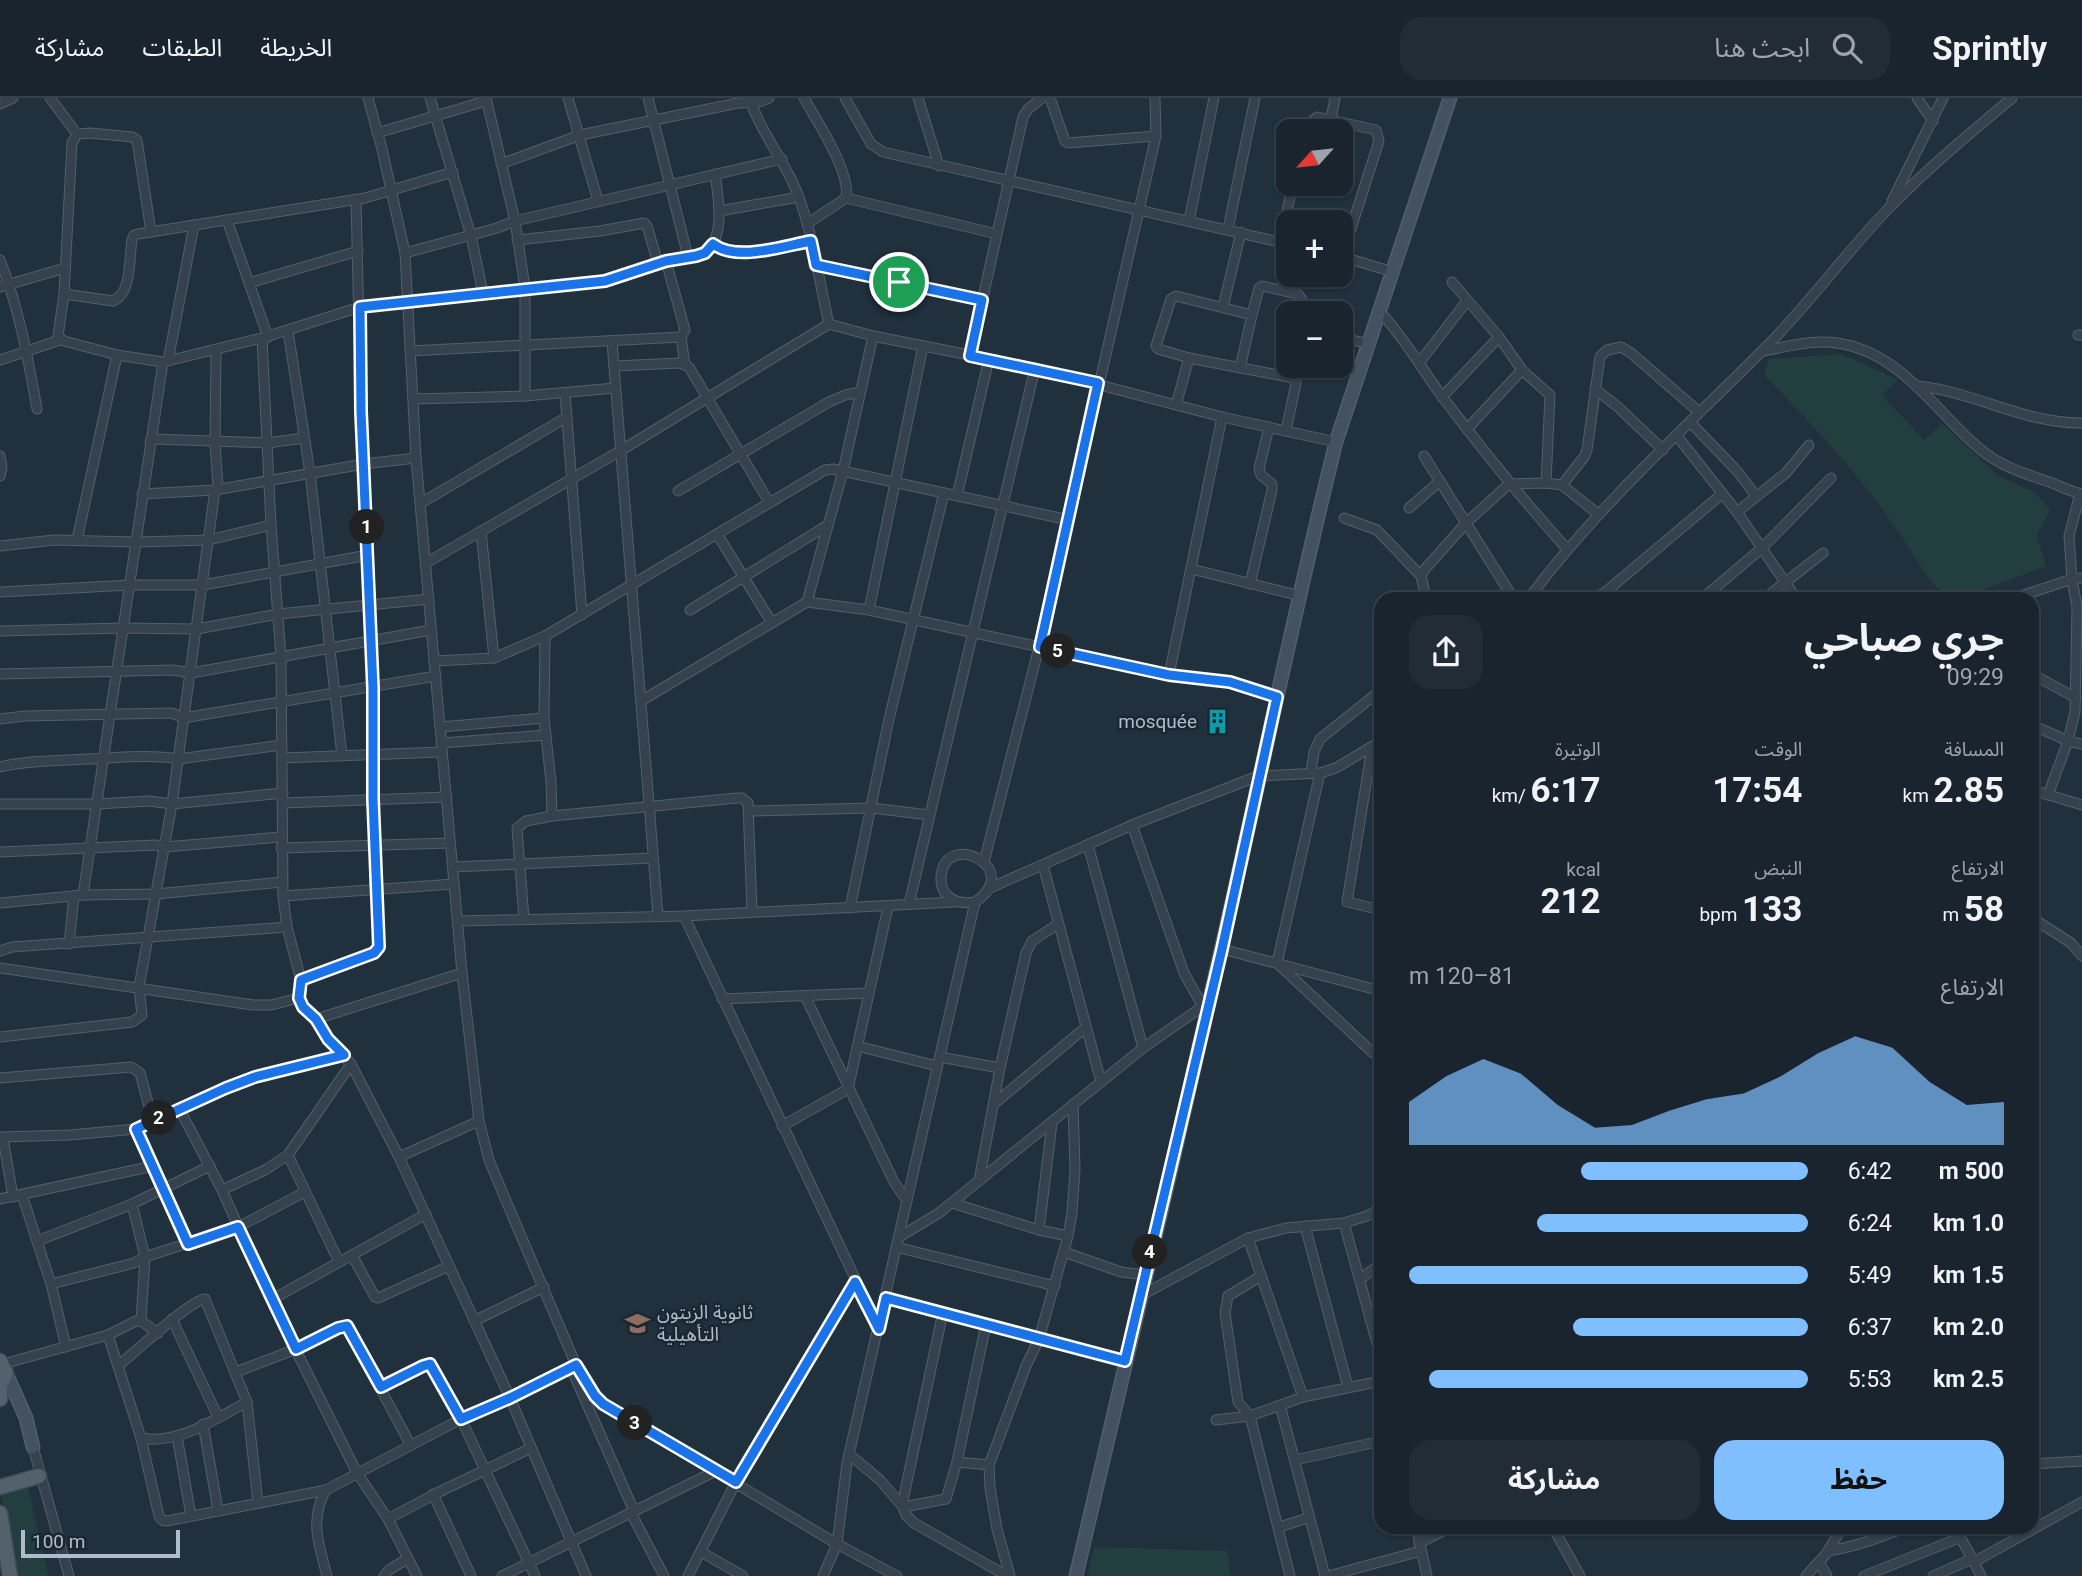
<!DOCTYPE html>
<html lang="ar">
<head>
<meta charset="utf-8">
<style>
  body { margin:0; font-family:Roboto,"Noto Sans Arabic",sans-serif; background:#222c36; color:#f1f3f6; direction:rtl; height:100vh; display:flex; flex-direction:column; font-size:26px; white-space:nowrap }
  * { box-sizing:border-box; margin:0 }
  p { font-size:23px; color:#9fa4aa }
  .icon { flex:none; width:38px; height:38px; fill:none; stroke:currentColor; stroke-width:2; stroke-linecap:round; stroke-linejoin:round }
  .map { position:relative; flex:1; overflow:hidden; direction:ltr }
  .side { position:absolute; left:1374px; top:494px; width:665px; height:942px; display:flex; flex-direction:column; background:#19242e; border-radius:21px; box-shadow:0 2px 5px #0004,0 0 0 2px #37414a; direction:rtl }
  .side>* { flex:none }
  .needle { width:46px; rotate:243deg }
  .buttons { position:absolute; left:1276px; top:21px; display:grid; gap:14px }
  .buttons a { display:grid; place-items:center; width:77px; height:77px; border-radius:14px; background:#19242e; box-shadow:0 2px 5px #0004,0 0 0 2px #37414a; font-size:35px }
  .scale { position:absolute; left:21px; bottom:18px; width:159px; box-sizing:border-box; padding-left:7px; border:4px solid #b0bcc9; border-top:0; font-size:19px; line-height:24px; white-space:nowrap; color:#b0bcc9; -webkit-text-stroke:5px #1a2732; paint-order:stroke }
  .pin { position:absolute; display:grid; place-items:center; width:60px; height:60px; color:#fff; margin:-30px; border:4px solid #fff; border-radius:50%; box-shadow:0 2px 7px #0007 }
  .km { position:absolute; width:35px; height:35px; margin:-18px; border-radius:50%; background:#222; color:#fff; font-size:19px; line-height:35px; text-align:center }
  .round { display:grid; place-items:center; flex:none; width:74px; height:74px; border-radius:21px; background:#222c36 }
  .summary { display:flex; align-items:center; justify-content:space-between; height:119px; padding:0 35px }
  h1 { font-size:38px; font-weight:700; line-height:52px }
  .metrics { display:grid; grid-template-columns:repeat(3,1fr); gap:10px; height:119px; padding:7px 35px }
  .metrics div { display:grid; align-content:center }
  .metrics b { font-size:35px; font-weight:700 }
  .metrics small { font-size:19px; font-weight:400 }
  .metrics p { font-size:19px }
  .chart { height:196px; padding:14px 35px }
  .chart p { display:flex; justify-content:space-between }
  .chart svg { width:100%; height:126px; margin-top:7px; fill:#7fbeff; opacity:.7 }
  .action { display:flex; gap:14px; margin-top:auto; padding:14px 35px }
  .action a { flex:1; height:80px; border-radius:21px; background:#7fbeff; color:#111; font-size:28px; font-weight:700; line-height:80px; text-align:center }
  .action a+a { background:#222c36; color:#f1f3f6 }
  ul { padding:0 35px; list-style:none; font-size:23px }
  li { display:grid; grid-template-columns:112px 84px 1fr; align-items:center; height:52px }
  li i { height:18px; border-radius:9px; background:#7fbeff }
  header { display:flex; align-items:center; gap:42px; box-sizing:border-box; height:98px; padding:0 35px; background:#19242e; border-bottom:2px solid #37414a }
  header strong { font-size:33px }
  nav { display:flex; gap:38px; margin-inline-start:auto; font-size:24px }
  .search { width:490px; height:63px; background:#222c36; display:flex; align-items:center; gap:18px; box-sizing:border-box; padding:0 24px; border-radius:21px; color:#9fa4aa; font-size:26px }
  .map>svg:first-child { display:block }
</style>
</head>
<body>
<header>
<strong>Sprintly</strong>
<div class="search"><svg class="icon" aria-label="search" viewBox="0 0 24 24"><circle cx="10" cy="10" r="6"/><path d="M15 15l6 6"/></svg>ابحث هنا</div>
<nav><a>الخريطة</a><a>الطبقات</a><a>مشاركة</a></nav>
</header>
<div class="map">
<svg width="2082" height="1478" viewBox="0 0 2082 1478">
  <rect width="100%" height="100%" fill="#21303d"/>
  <g fill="#233e3e">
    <path d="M1842 256 1898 282 1882 297 1924 342 1942 325 1996 376 2036 395 2050 412 2037 437 2046 468 1961 500C1942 501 1927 478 1918 464 1876 395 1821 335 1764 277L1769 261Z"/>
    <polygon points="28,1388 48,1478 17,1478 0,1394"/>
    <polygon points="1094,1449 1227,1453 1231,1478 1088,1478"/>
  </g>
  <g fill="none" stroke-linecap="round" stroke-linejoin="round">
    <defs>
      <g id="street">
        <polyline points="50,0 77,36"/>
        <polyline points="368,0 382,51 405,155 416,360 462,875 479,1023 489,1062 504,1098 576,1267 595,1298 603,1306 837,1446 897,1478"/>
        <polyline points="430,0 471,138 483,195"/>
        <polyline points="486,0 515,123 525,190 525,298"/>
        <polyline points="568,0 598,103"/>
        <polyline points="648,0 688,159"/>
        <path d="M804 0C817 24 851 73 846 100"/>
        <polyline points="845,0 871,46 883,54 1288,146"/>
        <polyline points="918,0 939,68"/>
        <polyline points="1050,0 1065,43 1068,45 1156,38"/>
        <polyline points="1917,0 1933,23"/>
        <path d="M750 2C760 33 784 62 797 94 813 136 819 183 829 226"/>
        <polyline points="0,6 13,0"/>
        <polyline points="1331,21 1335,0"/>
        <polyline points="1305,33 1308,26 1317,19 1376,32 1379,43 1342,159"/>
        <polyline points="377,35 486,3"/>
        <polyline points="501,66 580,37 738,5 759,4 769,0"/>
        <polyline points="1892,103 1943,0"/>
        <polyline points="719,113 799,99"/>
        <polyline points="227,122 268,239"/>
        <polyline points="1189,123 1214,0"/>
        <polyline points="807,126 846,100 997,136"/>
        <polyline points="1228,131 1255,0"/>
        <polyline points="151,134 137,42 132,39 90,35 77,36 72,45 64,196 58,238 64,243 117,257 163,264"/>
        <polyline points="517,142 600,133 644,125 647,128 658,165"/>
        <polyline points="1280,144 1293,86"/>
        <path d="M713 146C736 164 783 148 811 143"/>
        <polyline points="405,155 497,130 515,123 782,61"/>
        <polyline points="1340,158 1393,174"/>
        <path d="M0 162C19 210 28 260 37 311"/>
        <polyline points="816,167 982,202"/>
        <polyline points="1452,184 1499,239 1522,272 1550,297 1546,385"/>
        <polyline points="249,185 358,153"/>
        <polyline points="0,189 65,170"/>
        <path d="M64 196 113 203C132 196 129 160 132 142L134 137 138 136 365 100 453 74"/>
        <polyline points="1223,209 1241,134"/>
        <path d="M1380 214C1405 240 1422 272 1444 301 1483 353 1524 403 1567 451"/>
        <polyline points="1252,217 1259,190 1262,188 1298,196 1302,202 1298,215"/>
        <polyline points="288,233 310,375 342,658"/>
        <polyline points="2078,237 2082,237"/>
        <polyline points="681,239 685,267"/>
        <polyline points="1340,239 1369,246"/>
        <polyline points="262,240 271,427 281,559 283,798 287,829 301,882 299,900 303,909 316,921 329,941 351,966 399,1059 510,1300 586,1478"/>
        <polyline points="612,244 658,818"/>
        <polyline points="410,253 681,239 685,232 666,163"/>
        <path d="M1763 253C1787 249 1813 241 1837 245 1901 254 1935 313 1980 351 2001 369 2027 376 2052 385 2062 389 2072 394 2082 396"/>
        <polyline points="970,258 1023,19 1028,11 1042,0"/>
        <polyline points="1189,260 1158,251 1156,248 1171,201 1176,198 1252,217 1240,270"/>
        <polyline points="0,262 60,242"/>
        <polyline points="168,263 194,127"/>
        <polyline points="1419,265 1467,203"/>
        <polyline points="614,268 680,265 689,269 769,404"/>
        <polyline points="1283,278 1288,259"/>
        <path d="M1917 288C1973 293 2025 326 2082 325"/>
        <polyline points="1595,291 1618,309 1663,352"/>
        <polyline points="565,295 582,517"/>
        <polyline points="1442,299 1499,239"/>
        <polyline points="413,301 525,298 615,290"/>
        <polyline points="1176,307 1189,260 1294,280 1296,285 1286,333"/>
        <polyline points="1690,324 1738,374 1756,398"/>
        <polyline points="1467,331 1522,272"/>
        <polyline points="1677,338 1737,414 1796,500"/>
        <polyline points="150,343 153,341 267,345 304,340"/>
        <polyline points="0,358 2,369 0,378"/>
        <polyline points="1424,358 1513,500"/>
        <polyline points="1562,387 1584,359 1587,352 1600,259 1607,252 1621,249 1631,255 1699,314"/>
        <polyline points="678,393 829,304 845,297 860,294"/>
        <polyline points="142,396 215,392 364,366 416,360"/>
        <polyline points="957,398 989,261"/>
        <polyline points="421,405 567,319"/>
        <polyline points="1409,410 1440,383"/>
        <polyline points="1737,414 1786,375 1809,347"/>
        <polyline points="1344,420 1377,432 1421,478"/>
        <polyline points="481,433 494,560"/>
        <polyline points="717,436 772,525"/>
        <polyline points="77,442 117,257"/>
        <polyline points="0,448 54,442 137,444 209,442 271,427"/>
        <polyline points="426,465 620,353 829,226 873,238 1035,270 1222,319 1336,344"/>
        <polyline points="1191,471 1301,498"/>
        <polyline points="1250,486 1272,392 1272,386 1261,377 1259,371 1269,329"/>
        <polyline points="0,494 130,487 203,487 368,457"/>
        <polyline points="1426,500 1421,478 1425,471 1467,424 1509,386 1546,385 1562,387 1598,416"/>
        <path d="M1529 500C1597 409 1682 333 1762 253 1808 208 1845 155 1889 110 1928 70 1970 35 2012 0"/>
        <polyline points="1586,500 1603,496 1722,396"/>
        <polyline points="1703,500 1762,450 1831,380"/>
        <polyline points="1765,500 1823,455"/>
        <polyline points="2015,500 2072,481 2082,480"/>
        <polyline points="807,504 843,373 873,238"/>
        <polyline points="690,512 828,427"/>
        <polyline points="869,512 923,248"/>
        <polyline points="0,533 123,530 197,531 278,516 429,501"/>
        <polyline points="545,538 544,620 551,684 552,718"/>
        <polyline points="434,563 494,560 545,538 825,372 833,371 1069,422"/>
        <polyline points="0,576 173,572 191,575 431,532"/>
        <polyline points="2032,576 2076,600"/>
        <polyline points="1169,577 1222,319"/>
        <polyline points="641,603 807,504 869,512 1169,577 1230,585 1277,599"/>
        <polyline points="0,621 25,618 172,615 183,620 436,578"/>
        <polyline points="2032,627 2068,643 2082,646"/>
        <polyline points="440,629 544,620"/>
        <polyline points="442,645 546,637"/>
        <polyline points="1372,649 1347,804 1381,812"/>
        <polyline points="282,660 442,654"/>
        <path d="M0 669C28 662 58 663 86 661 116 660 149 656 179 661L282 647"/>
        <polyline points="1311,675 1314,654 1320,641 1381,592"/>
        <polyline points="1320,675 1277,865 1373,955"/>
        <polyline points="2032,692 2082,707"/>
        <polyline points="2048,697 2068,643 2075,614 2077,509 2072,481 2069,438 2080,396"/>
        <polyline points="283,705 447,699"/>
        <polyline points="0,706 96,706 149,703 172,706 283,695"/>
        <polyline points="749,713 872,710 929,717"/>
        <polyline points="1132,727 1184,875 1203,909"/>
        <polyline points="1088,747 1143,950"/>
        <polyline points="281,750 450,745"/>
        <polyline points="0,754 155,747 165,749 281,739"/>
        <polyline points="984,764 1039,549 1156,38 1155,0"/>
        <polyline points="1043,767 1101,984"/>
        <polyline points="453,769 652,760"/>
        <polyline points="990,790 1132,727 1258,678 1320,675 1336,670 1381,643"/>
        <path d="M83 797 163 264 262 240 360 209 587 185C612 181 635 172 660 165 673 161 689 162 702 156 727 144 718 97 715 76"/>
        <polyline points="283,798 454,786"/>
        <polyline points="0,805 83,797 156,796 282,784"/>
        <polyline points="909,806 1035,270"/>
        <polyline points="850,810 889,621 944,395"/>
        <polyline points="684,818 879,1231"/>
        <polyline points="2032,820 2071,845 2082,858"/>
        <polyline points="524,821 517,730 526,723 552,718 737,700 742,700 748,705 752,813"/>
        <polyline points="458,823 684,818 955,804"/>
        <polyline points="69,846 74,798"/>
        <polyline points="1222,851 1381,893"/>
        <polyline points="0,853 12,849 287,829"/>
        <polyline points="0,870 253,907 271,907 299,900"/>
        <polyline points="301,882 374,854 380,845 375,792 373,590 361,313 356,102"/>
        <polyline points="805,898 894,1084 907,1103"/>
        <polyline points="722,901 868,895"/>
        <polyline points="316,921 462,875"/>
        <polyline points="0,939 132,924 142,917 139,889 172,706 215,392 218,389 215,345 216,252"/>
        <polyline points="857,948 937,968"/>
        <polyline points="940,959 1000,970"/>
        <polyline points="0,980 131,969 140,975 153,1023"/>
        <polyline points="995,1005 1085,930"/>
        <polyline points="180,1012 222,1092 271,1202 357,1375 388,1421 417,1478"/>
        <polyline points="782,1028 848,991 888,809"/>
        <polyline points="136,1031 188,1146"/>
        <polyline points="0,1039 70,1037 136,1031 225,990 255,979 344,957"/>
        <polyline points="3,1040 13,1099"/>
        <polyline points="288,1057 339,1164"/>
        <polyline points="399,1059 479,1023"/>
        <polyline points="979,1083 1000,970 1026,855 1032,843 1058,826"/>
        <polyline points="222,1092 265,1072 288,1057 351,966"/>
        <polyline points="22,1097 51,1186 66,1249"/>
        <polyline points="0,1101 153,1068"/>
        <polyline points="952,1105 1039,1132 1068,1138"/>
        <polyline points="132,1106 145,1159 141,1223"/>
        <polyline points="1344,1125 1381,1260"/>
        <polyline points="1305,1128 1348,1289"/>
        <polyline points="1039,1132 1052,1025"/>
        <polyline points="899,1139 939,1115 1143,950 1209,904"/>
        <polyline points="1248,1140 1303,1299"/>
        <polyline points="37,1143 132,1106 210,1068"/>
        <polyline points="896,1149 1055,1188"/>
        <polyline points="1064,1154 1121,1174 1145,1177"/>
        <polyline points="352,1157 375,1199 378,1200 449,1168"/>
        <polyline points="1261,1178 1228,1198 1225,1215 1238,1304 1250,1318 1290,1478"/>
        <polyline points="1360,1181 1381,1166"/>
        <polyline points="51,1186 134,1165 145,1159 238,1129 305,1094"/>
        <polyline points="1140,1198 1248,1140 1286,1130 1344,1125 1367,1118 1381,1110"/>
        <polyline points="886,1200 1125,1263"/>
        <polyline points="271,1202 426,1116"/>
        <polyline points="172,1221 218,1319"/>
        <polyline points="1370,1221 1381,1218"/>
        <polyline points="474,1223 544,1189"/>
        <polyline points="108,1237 141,1340 159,1418 162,1422 167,1423 326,1392 461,1321 510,1300 576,1267"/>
        <polyline points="3,1266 108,1237 136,1223 141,1223 158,1235"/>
        <path d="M118 1268C134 1255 189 1203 205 1201L247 1304 258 1405"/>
        <polyline points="571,1270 634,1413"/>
        <polyline points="236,1274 296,1251 338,1230 347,1228 410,1346"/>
        <polyline points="381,1289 423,1268 430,1266 434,1270 461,1321 535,1478"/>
        <polyline points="1280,1307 1325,1478"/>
        <polyline points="1216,1322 1250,1318 1303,1299 1381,1283"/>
        <polyline points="203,1326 218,1412"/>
        <polyline points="177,1338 191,1418"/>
        <path d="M141 1340C178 1347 215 1321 247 1304"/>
        <polyline points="33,1349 69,1478"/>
        <polyline points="849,1356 880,1382 903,1409 946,1401 957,1364 986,1226"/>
        <polyline points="1295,1362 1381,1343"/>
        <polyline points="957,1364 989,1367"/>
        <polyline points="2032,1366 2082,1363"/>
        <path d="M326 1392C309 1421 319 1447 327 1478"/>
        <polyline points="433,1396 471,1478"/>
        <polyline points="902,1407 943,1214"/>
        <polyline points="903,1409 906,1417 914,1425 1007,1478"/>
        <polyline points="631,1415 664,1478"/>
        <polyline points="388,1421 437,1395 531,1350"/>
        <polyline points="1416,1428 1427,1478"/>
        <polyline points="1552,1428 1580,1478"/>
        <polyline points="1954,1428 1974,1464 2082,1404"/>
        <polyline points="1279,1429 1308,1420"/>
        <polyline points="1419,1445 1453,1428"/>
        <path d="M1828 1453C1856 1449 1883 1438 1909 1428"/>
        <polyline points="701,1454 743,1478"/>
        <polyline points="1819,1464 1827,1478"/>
        <polyline points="1974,1464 1981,1478"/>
        <polyline points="384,1478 389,1472 407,1461"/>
        <polyline points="502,1478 716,1373"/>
        <polyline points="688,1478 736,1384 855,1184"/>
        <path d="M823 1478 837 1446 847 1365 975 804C1025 771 945 730 941 779 940 800 958 807 975 804"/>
        <polyline points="1010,1478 997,1431 990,1390 989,1367 1026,1268 1039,1241 1068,1138 1072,1115 1075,1071 1073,1006"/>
        <polyline points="1328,1478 1421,1453"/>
        <polyline points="1806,1478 1826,1456 1843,1428"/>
        <polyline points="1864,1478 1959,1440"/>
        <polyline points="1933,1478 1972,1461"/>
      </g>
      <g id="secondary">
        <polyline points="6,1275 26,1320 33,1349"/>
        <path d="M1076 1478C1125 1269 1174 1061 1221 852 1260 683 1294 512 1336 344L1450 0"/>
      </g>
      <g id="primary">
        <polyline points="0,1263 6,1275 0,1287 0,1301"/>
        <polyline points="0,1389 39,1378"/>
        <polyline points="0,1415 10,1478"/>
      </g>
    </defs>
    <use href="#street" stroke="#535f6b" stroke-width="11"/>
    <use href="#secondary" stroke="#535f6b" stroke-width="15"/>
    <use href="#primary" stroke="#3e4b56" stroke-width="17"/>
    <use href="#street" stroke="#35424d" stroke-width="9"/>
    <use href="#secondary" stroke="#435160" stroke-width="12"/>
    <use href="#primary" stroke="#53616d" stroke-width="14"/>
  </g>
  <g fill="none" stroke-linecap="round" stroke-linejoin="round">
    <defs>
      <path id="route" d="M811 143 816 167 982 202 970 258 1098 285 1040 549 1169 577 1230 584 1277 599 1222 851 1125 1263 886 1200 879 1231 855 1184 736 1384 603 1306 595 1298 576 1267 510 1300 461 1321 430 1266 423 1268 381 1289 347 1228 338 1230 296 1251 238 1129 188 1146 136 1031 226 990 255 979 344 957 328 941 316 921 303 909 299 900 301 882 374 855 379 849 373 701V590L361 313 360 209 605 183 666 163 696 158 705 155 713 146C737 164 783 148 811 143Z"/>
    </defs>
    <use href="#route" stroke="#fff" stroke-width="14"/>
    <use href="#route" stroke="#1a73e8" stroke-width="9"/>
  </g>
  <defs>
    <symbol id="building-bare" viewBox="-9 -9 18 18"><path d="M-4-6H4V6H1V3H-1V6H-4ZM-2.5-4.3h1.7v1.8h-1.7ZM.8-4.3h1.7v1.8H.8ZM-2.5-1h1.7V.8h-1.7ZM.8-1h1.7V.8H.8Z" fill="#0f9aa8" stroke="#1a2732" stroke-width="2.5" paint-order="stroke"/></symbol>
    <symbol id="school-bare" viewBox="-9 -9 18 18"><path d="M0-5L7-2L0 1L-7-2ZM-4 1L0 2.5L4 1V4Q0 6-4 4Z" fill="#8d6e63" stroke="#1a2732" stroke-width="2.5" paint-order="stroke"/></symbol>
  </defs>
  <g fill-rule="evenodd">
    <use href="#building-bare" x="1200" y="606" width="35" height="35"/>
    <use href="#school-bare" x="620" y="1208" width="35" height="35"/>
  </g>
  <g text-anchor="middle" stroke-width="5" stroke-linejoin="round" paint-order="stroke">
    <g font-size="19" fill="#b0bcc9" stroke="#1a2732" text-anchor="end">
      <text x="1197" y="630">mosquée</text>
      <text x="657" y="1221" text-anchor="start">ثانوية الزيتون<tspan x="657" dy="22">التأهيلية</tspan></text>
    </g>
  </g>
</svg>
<div class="buttons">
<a><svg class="needle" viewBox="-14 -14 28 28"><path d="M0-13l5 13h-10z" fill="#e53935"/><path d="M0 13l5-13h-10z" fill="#9fa4aa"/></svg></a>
<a>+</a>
<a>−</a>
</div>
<div class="scale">100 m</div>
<div class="pin" style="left:899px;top:184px;background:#1e9e55"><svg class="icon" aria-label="arrive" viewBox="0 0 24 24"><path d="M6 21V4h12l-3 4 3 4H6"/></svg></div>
<b class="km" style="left:367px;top:429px">1</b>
<b class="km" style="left:159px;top:1020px">2</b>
<b class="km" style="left:635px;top:1325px">3</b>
<b class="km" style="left:1150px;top:1154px">4</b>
<b class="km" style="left:1058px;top:553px">5</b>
<section class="side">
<div class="summary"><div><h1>جري صباحي</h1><p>09:29</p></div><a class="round"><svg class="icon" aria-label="share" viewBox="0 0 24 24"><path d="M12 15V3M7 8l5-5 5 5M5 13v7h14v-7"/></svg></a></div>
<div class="metrics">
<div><p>المسافة</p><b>2.85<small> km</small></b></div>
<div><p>الوقت</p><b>17:54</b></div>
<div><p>الوتيرة</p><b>6:17<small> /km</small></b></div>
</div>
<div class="metrics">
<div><p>الارتفاع</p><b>58<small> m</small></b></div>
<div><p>النبض</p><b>133<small> bpm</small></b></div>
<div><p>kcal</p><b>212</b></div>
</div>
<div class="chart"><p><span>الارتفاع</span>81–120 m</p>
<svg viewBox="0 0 160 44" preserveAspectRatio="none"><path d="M0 44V29L10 20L20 14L30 19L40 30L50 38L60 37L70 32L80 28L90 26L100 20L110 12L120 6L130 10L140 22L150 30L160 29V44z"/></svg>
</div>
<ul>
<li><b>500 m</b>6:42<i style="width:57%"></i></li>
<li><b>1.0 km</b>6:24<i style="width:68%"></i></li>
<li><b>1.5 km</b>5:49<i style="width:100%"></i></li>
<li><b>2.0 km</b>6:37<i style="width:59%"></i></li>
<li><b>2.5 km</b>5:53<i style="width:95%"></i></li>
</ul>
<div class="action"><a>حفظ</a><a>مشاركة</a></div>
</section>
</div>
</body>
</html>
